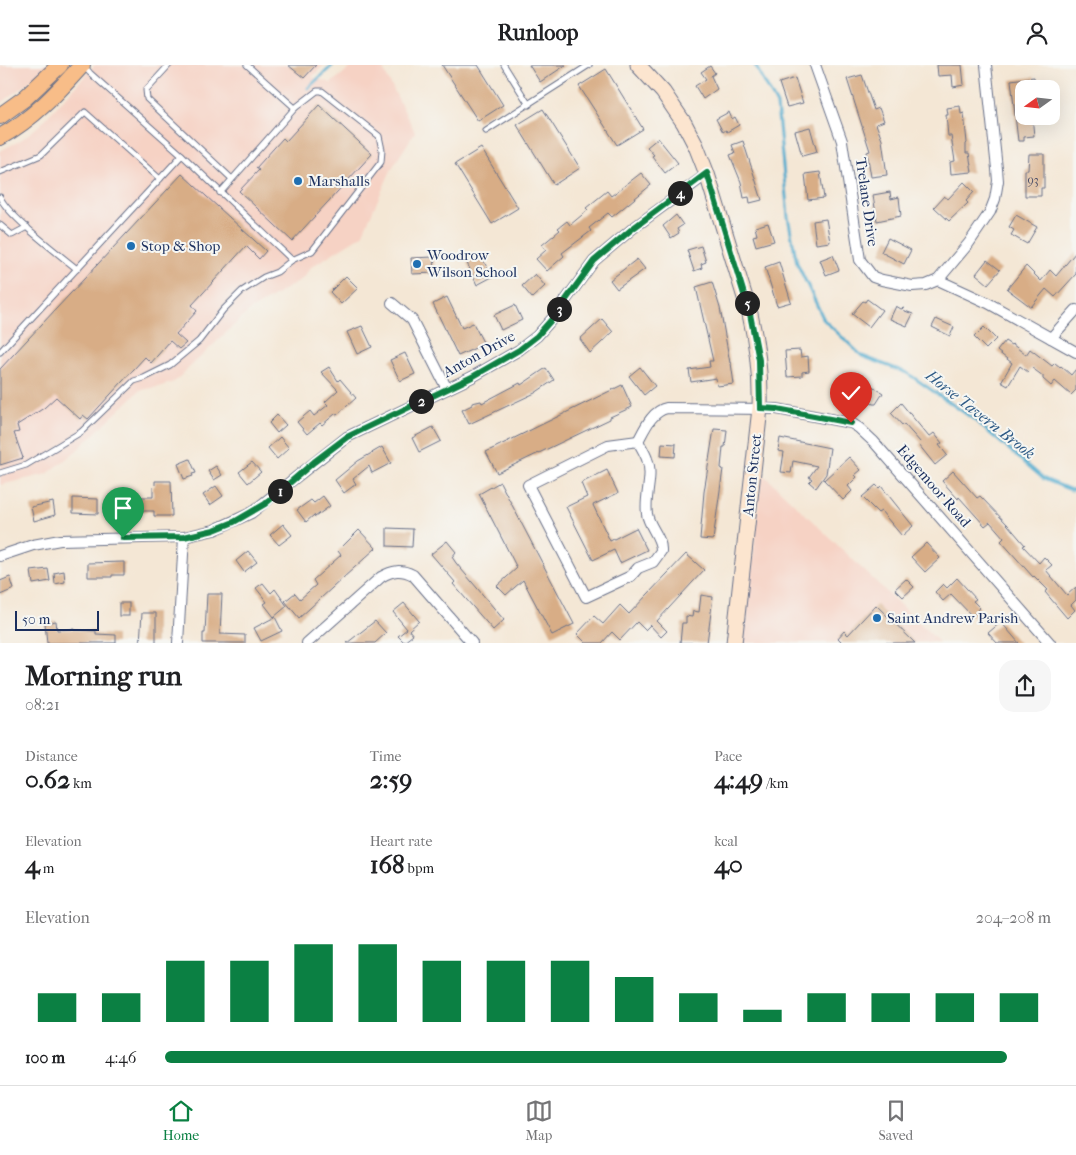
<!DOCTYPE html>
<html lang="en">
<head>
<meta charset="utf-8">
<style>
  body { margin:0; font-family:"IM FELL French Canon",serif; background:#f6f6f6; color:#202124; height:100vh; display:flex; flex-direction:column; font-size:19px; white-space:nowrap }
  * { box-sizing:border-box; margin:0 }
  p { font-size:16px; color:#757577 }
  .icon { flex:none; width:28px; height:28px; fill:none; stroke:currentColor; stroke-width:2; stroke-linecap:round; stroke-linejoin:round }
  .map { position:relative; height:578px; overflow:hidden }
  .sheet { display:flex; flex-direction:column; background:#fff; flex:1 }
  .sheet>* { flex:none }
  .needle { width:32px; rotate:255deg }
  .buttons { position:absolute; left:1015px; top:15px; display:grid; gap:10px }
  .buttons a { display:grid; place-items:center; width:45px; height:45px; border-radius:10px; background:#fff; box-shadow:0 5px 20px #0002; font-size:25px }
  .scale { position:absolute; left:15px; bottom:12px; width:84px; box-sizing:border-box; padding-left:5px; border:2px solid #1b2f5e; border-top:0; font-size:14px; line-height:18px; white-space:nowrap; color:#1b2f5e; -webkit-text-stroke:4px #f6f6f2; paint-order:stroke }
  .pin { position:absolute; display:grid; place-items:center; width:42px; height:42px; color:#fff; margin:-51px -21px; border-radius:50% 50% 50% 0; rotate:-45deg; box-shadow:0 0 5px #0007 }
  .pin .icon { rotate:45deg }
  .km { position:absolute; width:25px; height:25px; margin:-12px; border-radius:50%; background:#222; color:#fff; font-size:14px; line-height:25px; text-align:center }
  .round { display:grid; place-items:center; flex:none; width:52px; height:52px; border-radius:15px; background:#f6f6f6 }
  .headline { display:flex; align-items:center; justify-content:space-between; height:85px; padding:0 25px }
  h1 { font-size:28px; font-weight:700; line-height:38px }
  .metrics { display:grid; grid-template-columns:repeat(3,1fr); gap:8px; height:85px; padding:5px 25px }
  .metrics div { display:grid; align-content:center }
  .metrics b { font-size:25px; font-weight:700 }
  .metrics small { font-size:14px; font-weight:400 }
  .metrics p { font-size:14px }
  .chart { height:140px; padding:10px 25px }
  .chart p { display:flex; justify-content:space-between }
  .chart svg { width:100%; height:90px; margin-top:5px; stroke:#0b8043; stroke-width:6 }
  ul { padding:0 25px; list-style:none; font-size:16px }
  li { display:grid; grid-template-columns:80px 60px 1fr; align-items:center; height:38px }
  li i { height:12px; border-radius:6px; background:#0b8043 }
  header { display:flex; justify-content:space-between; align-items:center; height:65px; padding:0 25px; background:#fff; font-size:22px; font-weight:700 }
  .tabs { display:flex; justify-content:space-around; align-items:center; height:70px; border-top:1px solid #e0e0e0; background:#fff; font-size:14px; color:#757577 }
  .tabs a { display:grid; justify-items:center; gap:2px }
  .tabs .current { color:#0b8043 }
  .map>svg:first-child { display:block }
</style>
</head>
<body>
<header><svg class="icon" aria-label="menu" viewBox="0 0 24 24"><path d="M4 6h16M4 12h16M4 18h16"/></svg>Runloop<svg class="icon" aria-label="person" viewBox="0 0 24 24"><circle cx="12" cy="8" r="4"/><path d="M4 21q1-7 8-7t8 7"/></svg></header>
<div class="map">
<svg width="1076" height="578" viewBox="0 0 1076 578">
  <rect width="100%" height="100%" fill="#f6f6f2"/>
  <filter id="ink" filterUnits="userSpaceOnUse"><feTurbulence type="fractalNoise" baseFrequency=".02" numOctaves="2"/><feDisplacementMap in="SourceGraphic" scale="10" xChannelSelector="R" yChannelSelector="G"/><feConvolveMatrix kernelMatrix="1 2 1 2 8 2 1 2 1" color-interpolation-filters="sRGB"/></filter>
  <filter id="wash" filterUnits="userSpaceOnUse"><feTurbulence type="fractalNoise" baseFrequency=".0096" numOctaves="4" result="noise"/><feDisplacementMap in="SourceGraphic" scale="20" xChannelSelector="R" yChannelSelector="G"/><feGaussianBlur stdDeviation="1.12" result="paint"/><feColorMatrix in="noise" values="0 0 0 0 0 0 0 0 0 0 0 0 0 0 0 0 0 1.4 0 .05"/><feComposite in="paint" operator="in"/></filter>
  <g filter="url(#wash)">
    <rect width="100%" height="100%" fill="#f4e7d5"/>
    <g fill="#f6d2c4">
      <polygon points="0,0 51,0 0,39"/>
      <polygon points="95,0 324,0 312,12 331,18 354,0 381,0 415,67 392,103 362,170 311,202 302,214 249,246 174,317 158,322 140,325 75,387 47,409 0,420 0,86 21,75 40,60"/>
      <polygon points="762,408 939,577 744,578"/>
    </g>
    <g fill="none" stroke-linecap="round" stroke-linejoin="round">
      <g stroke="#50abce" stroke-width="3">
        <polyline points="755,0 777,40 788,152 797,198 824,255 862,291 907,308 972,353 1044,414 1071,425 1076,424"/>
        <polyline points="308,23 333,0"/>
      </g>
    </g>
    <g id="blocks">
      <g fill="#d8ad86">
        <polygon points="288,0 316,0 304,13"/>
        <polygon points="442,0 478,0 503,40 478,56"/>
        <polygon points="529,0 566,0 540,17"/>
        <polygon points="937,0 962,0 964,20 953,22 952,10 938,11"/>
        <polygon points="710,1 715,8 711,11 717,24 703,34 695,21 706,14 701,7"/>
        <polygon points="606,4 643,64 617,80 579,21"/>
        <polygon points="862,10 874,45 879,43 884,56 876,59 882,75 887,110 871,112 867,87 870,86 847,14"/>
        <polygon points="1034,12 1035,21 1024,24 1024,51 1032,51 1034,71 1024,72 1024,76 1018,76 1011,15"/>
        <polygon points="795,13 803,38 787,42 779,18"/>
        <polygon points="319,40 372,89 292,176 239,126 259,105 256,103 283,73 286,76"/>
        <polygon points="960,41 961,49 964,48 967,78 966,79 966,88 969,88 972,107 951,109 950,97 955,96 951,71 948,71 946,50 948,50 947,43"/>
        <polygon points="543,44 580,103 554,120 517,60"/>
        <polygon points="729,47 732,54 735,52 739,60 727,67 726,65 723,67 716,54"/>
        <polygon points="810,62 817,87 802,91 795,66"/>
        <polygon points="658,73 678,98 665,108 652,91 654,90 647,82"/>
        <polygon points="743,76 762,135 750,138 749,132 744,133 741,117 730,90 735,88 732,80"/>
        <polygon points="481,83 518,143 492,159 455,99"/>
        <polygon points="1029,89 1044,89 1044,123 1041,123 1041,131 1025,131 1025,105 1028,105"/>
        <polygon points="820,107 824,133 808,135 805,109"/>
        <polygon points="641,108 651,120 612,152 608,148 589,163 591,166 562,188 564,191 547,206 536,194 546,185 542,180 560,165 558,163 567,156 570,160 588,145 586,143 607,126 611,131"/>
        <polygon points="182,109 266,186 259,194 246,181 192,240 197,246 176,269 186,278 179,284 170,276 151,298 145,292 88,354 83,350 80,354 56,332 44,343 17,360 19,367 14,368 23,393 0,400 0,304"/>
        <polygon points="964,117 974,127 966,136 968,138 949,156 934,142 944,131 948,134"/>
        <polygon points="890,127 891,134 899,132 901,151 877,156 873,130"/>
        <polygon points="676,150 683,160 677,164 679,168 671,173 663,161"/>
        <polygon points="1016,150 1037,162 1027,179 1011,170 1014,165 1009,162"/>
        <polygon points="826,154 830,177 816,179 813,156"/>
        <polygon points="768,158 774,176 756,181 753,171 757,170 755,162"/>
        <polygon points="888,173 911,185 904,199 881,187"/>
        <polygon points="701,181 706,197 701,199 702,203 694,206 687,185"/>
        <polygon points="1076,187 1076,209 1055,232 1046,224 1031,242 1007,224 1026,201 1041,216 1050,205 1056,211"/>
        <polygon points="833,190 839,205 826,210 820,195"/>
        <polygon points="481,191 492,212 477,220 467,198"/>
        <polygon points="434,192 435,208 412,209 411,193"/>
        <polygon points="637,194 645,204 617,224 610,215"/>
        <polygon points="987,195 1000,205 988,219 976,209"/>
        <polygon points="779,197 791,237 777,241 765,202"/>
        <polygon points="535,209 545,221 532,233 522,221"/>
        <polygon points="346,211 358,223 341,239 330,227"/>
        <polygon points="712,217 720,243 730,298 731,298 734,319 717,321 716,313 691,317 689,305 710,302 709,296 713,296 696,222"/>
        <polygon points="447,232 462,263 473,258 484,279 458,291 433,239"/>
        <polygon points="867,234 882,245 869,262 852,249 863,236 865,237"/>
        <polygon points="515,240 522,255 501,265 494,250"/>
        <polygon points="896,241 901,244 904,243 905,246 913,249 907,261 890,254"/>
        <polygon points="602,254 613,267 590,288 580,274"/>
        <polygon points="936,254 954,262 950,271 932,262"/>
        <polygon points="362,261 372,282 357,289 347,267"/>
        <polygon points="984,262 996,274 986,284 974,272"/>
        <polygon points="1005,276 1011,280 1012,279 1026,290 1030,284 1052,301 1055,298 1060,302 1061,301 1071,310 1076,304 1076,325 1071,330 1055,316 1051,321 1043,314 1043,311 1032,303 1028,307 1020,301 1008,321 1001,317 1012,298 997,286"/>
        <polygon points="800,285 801,292 808,291 809,306 802,307 802,311 787,312 785,286"/>
        <polygon points="405,288 415,309 400,316 390,295"/>
        <polygon points="329,302 338,316 340,314 356,333 337,350 335,349 322,360 320,358 307,369 297,357 310,346 314,351 328,340 325,337 338,325 321,307"/>
        <polygon points="640,302 655,321 644,330 629,311"/>
        <polygon points="546,303 554,315 535,328 469,359 462,345 472,340 472,338 481,336 482,338 520,318 521,320"/>
        <polygon points="861,314 883,328 876,339 873,339 853,326"/>
        <polygon points="622,320 632,342 610,352 610,354 497,408 486,387"/>
        <polygon points="901,338 929,372 934,368 942,378 939,380 947,390 935,400 919,380 921,378 904,359 903,361 891,348"/>
        <polygon points="277,350 286,360 277,368 269,358"/>
        <polygon points="433,362 441,376 419,387 412,373"/>
        <polygon points="714,364 727,365 725,382 723,382 721,403 723,404 713,475 700,474 704,427"/>
        <polygon points="280,372 289,383 277,394 268,383"/>
        <polygon points="780,373 830,383 826,409 816,423 809,417 812,414 809,412 817,401 793,396 791,408 781,407 784,387 778,386"/>
        <polygon points="662,378 676,379 675,392 661,391"/>
        <polygon points="382,382 391,398 372,408 369,401 353,414 356,419 344,428 335,415 358,396"/>
        <polygon points="849,392 861,405 855,410 857,412 848,421 852,426 843,435 824,415"/>
        <polygon points="190,394 196,408 192,409 193,411 184,414 178,399"/>
        <polygon points="252,397 261,407 248,418 239,407"/>
        <polygon points="216,401 222,410 214,415 208,406"/>
        <polygon points="607,405 618,428 593,440 610,476 636,463 647,485 620,498 614,485 593,495 566,442 587,432 581,418"/>
        <polygon points="953,406 977,433 980,431 1008,460 1025,480 1023,481 1039,498 1044,492 1052,500 1046,505 1067,530 1076,522 1076,535 1071,540 1075,545 1067,553 1045,527 1048,525 1034,511 1033,512 1001,476 1004,473 990,457 985,461 959,432 958,434 942,416"/>
        <polygon points="155,416 171,416 172,451 154,451 154,446 118,446 118,432 153,432 153,422 155,420"/>
        <polygon points="500,417 574,559 552,570 523,515 506,530 497,521 517,503 479,429"/>
        <polygon points="876,420 879,423 881,421 913,461 902,471 881,446 878,448 862,432"/>
        <polygon points="216,421 223,431 210,440 203,430"/>
        <polygon points="323,431 330,441 315,452 314,450 306,457 297,445 311,435 314,438"/>
        <polygon points="73,433 98,434 98,449 73,448"/>
        <polygon points="53,437 55,450 34,456 31,442"/>
        <polygon points="283,459 292,470 279,480 270,470"/>
        <polygon points="387,463 413,464 412,482 387,481"/>
        <polygon points="359,465 376,483 299,553 285,536 295,528 300,534 316,520 313,515 341,490 338,486"/>
        <polygon points="447,476 456,487 452,492 456,498 504,555 493,565 453,519 455,517 431,489"/>
        <polygon points="926,478 940,493 925,507 911,492"/>
        <polygon points="248,486 257,497 244,507 236,496"/>
        <polygon points="686,489 704,505 657,556 667,566 661,572 650,560 645,565 637,557 620,575 612,567 602,578 586,578 577,569 594,551 603,559 620,540 629,549"/>
        <polygon points="124,497 124,510 112,510 112,512 88,512 88,498"/>
        <polygon points="48,504 50,516 33,519 31,506"/>
        <polygon points="64,506 65,517 55,519 54,508"/>
        <polygon points="10,512 14,524 0,530 0,516"/>
        <polygon points="957,513 976,534 973,536 980,543 972,551 951,529 943,536 935,527 943,519 947,523"/>
        <polygon points="906,514 914,522 903,532 895,524"/>
        <polygon points="263,518 271,528 275,524 287,541 274,552 264,539 267,537 256,523"/>
        <polygon points="207,529 222,529 220,569 245,570 245,578 203,578 203,568 205,568"/>
        <polygon points="701,530 713,532 707,578 680,578 682,558 686,558 686,551 692,552 693,546 699,547"/>
        <rect x="119" y="538" width="10" height="13"/>
        <polygon points="404,538 419,556 409,565 413,570 404,577 398,571 407,564 393,547"/>
        <polygon points="876,540 915,578 840,578 841,576 838,573 844,566 848,570"/>
        <polygon points="142,548 156,548 156,578 140,578"/>
        <polygon points="275,552 282,566 261,576 254,563"/>
        <polygon points="56,556 57,565 74,564 74,565 96,566 96,569 116,570 116,578 47,578 45,558"/>
        <polygon points="375,556 386,568 375,578 347,578"/>
        <polygon points="1001,557 1019,578 997,578 988,568"/>
      </g>
    </g>
  </g>
  <g filter="url(#ink)">
    <use href="#blocks" fill-opacity="0" stroke="#676f88" stroke-width="1"/>
    <g fill="none" stroke-linecap="round" stroke-linejoin="round">
      <defs>
        <g id="lane">
          <polyline points="169,0 146,25 147,34 232,114"/>
          <polyline points="504,0 529,40"/>
          <polyline points="84,1 90,8 182,90 292,195 312,186 381,97 382,85 379,71 322,26 317,26 295,43"/>
          <polyline points="486,66 589,0"/>
          <polyline points="0,107 41,90 85,47 160,114"/>
          <polyline points="220,128 295,43 247,0"/>
          <path d="M0 132C7 150 60 190 77 204"/>
          <polyline points="0,160 12,170 27,162"/>
          <polyline points="0,287 182,90"/>
          <polyline points="0,408 26,400 81,367 134,316 144,313 170,300 199,276 223,245 242,226 264,212 277,207 292,195"/>
        </g>
        <g id="street">
          <polyline points="815,0 842,76 860,195 873,212 882,215 912,221 926,220 938,215 969,178 990,147 995,134 998,116 997,104 986,0"/>
          <polyline points="938,215 988,238 1076,287"/>
          <polyline points="392,238 412,255 447,324"/>
          <polyline points="1051,273 1076,245"/>
          <path d="M638 376C645 363 652 346 667 343L777 344 851 358 859 363 874 377 1050 578"/>
          <path d="M638 376C641 382 645 388 647 394 654 411 644 431 647 449 649 462 662 473 661 486L653 497 638 503 631 511 586 532 528 420 608 380Z"/>
          <polyline points="0,491 33,480 60,475 184,472 214,465 251,448 347,372 472,312 519,285 537,271 552,254 594,196 632,164 707,109"/>
          <polyline points="178,578 184,472"/>
          <path d="M307 578 381 512C393 505 401 504 413 510L472 578"/>
        </g>
        <path id="secondary" d="M638 0 663 27 684 58 696 81 707 109 750 249C757 280 761 311 760 343L734 578"/>
        <g id="primary">
          <polyline points="0,51 25,33 60,0"/>
          <path d="M0 72C33 54 57 28 82 0"/>
        </g>
      </defs>
      <use href="#lane" stroke="#676f88" stroke-width="7"/>
      <use href="#street" stroke="#676f88" stroke-width="12"/>
      <use href="#secondary" stroke="#676f88" stroke-width="17"/>
      <use href="#primary" stroke="#676f88" stroke-width="18"/>
      <use href="#lane" stroke="#fff" stroke-width="5"/>
      <use href="#street" stroke="#fff" stroke-width="10"/>
      <use href="#secondary" stroke="#fce5cf" stroke-width="15"/>
      <use href="#primary" stroke="#f8bd88" stroke-width="16"/>
    </g>
  </g>
  <g fill="none" stroke-linecap="round" stroke-linejoin="round" filter="url(#ink)">
    <defs>
      <polyline id="route" points="123,473 184,472 214,465 234,457 265,439 314,397 347,372 472,312 519,285 537,271 552,254 594,196 632,164 707,108 750,249 759,295 760,343 777,344 851,358"/>
    </defs>
    <use href="#route" stroke="#fff" stroke-width="10"/>
    <use href="#route" stroke="#0b8043" stroke-width="6"/>
  </g>
  <g fill="#1f6fb2" stroke="#f6f6f2" stroke-width="2">
    <circle cx="298" cy="116" r="5"/>
    <circle cx="131" cy="181" r="5"/>
    <circle cx="417" cy="199" r="5"/>
    <circle cx="877" cy="553" r="5"/>
  </g>
  <g text-anchor="middle" stroke-width="4" stroke-linejoin="round" paint-order="stroke">
    <g font-size="12" fill="#4a4e68">
      <text x="1033" y="119">93</text>
    </g>
    <g font-size="15" fill="#1b2f5e" stroke="#f6f6f2" text-anchor="start">
      <text x="308" y="121">Marshalls</text>
      <text x="141" y="186">Stop &amp; Shop</text>
      <text x="427" y="195">Woodrow<tspan x="427" dy="17">Wilson School</tspan></text>
      <text x="887" y="558">Saint Andrew Parish</text>
    </g>
    <g font-size="15" fill="#1b2f5e" stroke="#f6f6f2">
      <text transform="translate(867 137) rotate(82)" y="5">Trelane Drive</text>
      <text transform="translate(479 289) rotate(-29)" y="5">Anton Drive</text>
      <text transform="translate(752 410) rotate(-84)" y="5">Anton Street</text>
      <text transform="translate(934 421) rotate(49)" y="5">Edgemoor Road</text>
    </g>
    <g font-size="16" font-style="italic" fill="#2e5a85" stroke="#f6f6f2">
      <text transform="translate(981 349) rotate(38)" y="6">Horse Tavern Brook</text>
    </g>
  </g>
</svg>
<div class="buttons">
<a><svg class="needle" viewBox="-14 -14 28 28"><path d="M0-13l5 13h-10z" fill="#e53935"/><path d="M0 13l5-13h-10z" fill="#757577"/></svg></a>
</div>
<div class="scale">50 m</div>
<div class="pin" style="left:123px;top:473px;background:#1e9e55"><svg class="icon" aria-label="arrive" viewBox="0 0 24 24"><path d="M6 21V4h12l-3 4 3 4H6"/></svg></div>
<div class="pin" style="left:851px;top:358px;background:#d93025"><svg class="icon" aria-label="check" viewBox="0 0 24 24"><path d="M5 12l5 5 9-10"/></svg></div>
<b class="km" style="left:280px;top:426px">1</b>
<b class="km" style="left:421px;top:336px">2</b>
<b class="km" style="left:559px;top:244px">3</b>
<b class="km" style="left:680px;top:128px">4</b>
<b class="km" style="left:747px;top:238px">5</b>
</div>
<section class="sheet">
<div class="headline"><div><h1>Morning run</h1><p>08:21</p></div><a class="round"><svg class="icon" aria-label="share" viewBox="0 0 24 24"><path d="M12 15V3M7 8l5-5 5 5M5 13v7h14v-7"/></svg></a></div>
<div class="metrics">
<div><p>Distance</p><b>0.62<small> km</small></b></div>
<div><p>Time</p><b>2:59</b></div>
<div><p>Pace</p><b>4:49<small> /km</small></b></div>
</div>
<div class="metrics">
<div><p>Elevation</p><b>4<small> m</small></b></div>
<div><p>Heart rate</p><b>168<small> bpm</small></b></div>
<div><p>kcal</p><b>40</b></div>
</div>
<div class="chart"><p><span>Elevation</span>204–208 m</p>
<svg viewBox="0 0 160 44" preserveAspectRatio="none"><path d="M5 44V30M15 44V30M25 44V14M35 44V14M45 44V6M55 44V6M65 44V14M75 44V14M85 44V14M95 44V22M105 44V30M115 44V38M125 44V30M135 44V30M145 44V30M155 44V30"/></svg>
</div>
<ul>
<li><b>100 m</b>4:46<i style="width:95%"></i></li>
</ul>
</section>
<nav class="tabs">
<a class="current"><svg class="icon" aria-label="home" viewBox="0 0 24 24"><path d="M3 11l9-7 9 7M6 9v11h12V9"/></svg>Home</a>
<a><svg class="icon" aria-label="map" viewBox="0 0 24 24"><path d="M3 6l6-2 6 2 6-2v14l-6 2-6-2-6 2zM9 4v14M15 6v14"/></svg>Map</a>
<a><svg class="icon" aria-label="saved" viewBox="0 0 24 24"><path d="M7 4h10v16l-5-4-5 4z"/></svg>Saved</a>
</nav>
</body>
</html>
